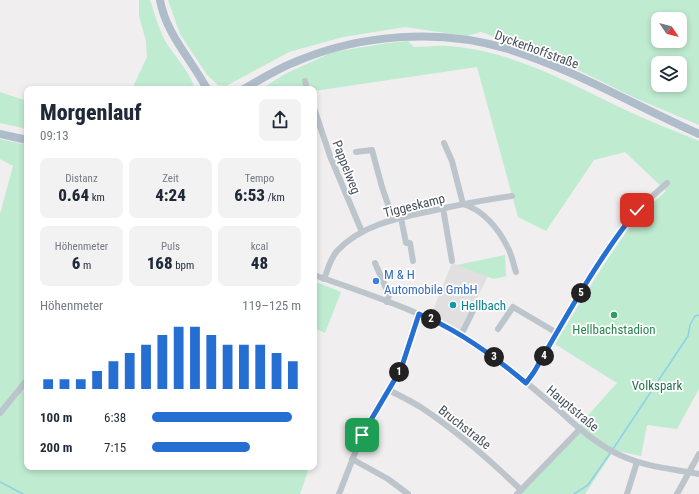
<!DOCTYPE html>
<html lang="de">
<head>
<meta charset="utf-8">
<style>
  body { margin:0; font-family:"Roboto Condensed",sans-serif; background:#f2f2f3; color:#1f2937; height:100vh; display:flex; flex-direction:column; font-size:15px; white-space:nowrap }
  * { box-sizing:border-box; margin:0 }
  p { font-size:13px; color:#747a83 }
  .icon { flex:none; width:22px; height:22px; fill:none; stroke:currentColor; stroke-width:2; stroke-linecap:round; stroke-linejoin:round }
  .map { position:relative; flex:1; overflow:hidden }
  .sheet { position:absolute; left:24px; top:86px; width:293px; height:384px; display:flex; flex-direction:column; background:#fff; border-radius:8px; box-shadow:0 2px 6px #0003 }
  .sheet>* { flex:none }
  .needle { width:26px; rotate:125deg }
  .buttons { position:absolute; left:651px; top:12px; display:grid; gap:8px }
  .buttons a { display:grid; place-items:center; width:36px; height:36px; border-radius:8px; background:#fff; box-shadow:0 2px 6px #0003; font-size:20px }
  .pin { position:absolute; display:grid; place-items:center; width:34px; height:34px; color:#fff; margin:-17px; border-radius:8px; box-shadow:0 2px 6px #0006 }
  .km { position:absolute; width:20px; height:20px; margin:-10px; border-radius:50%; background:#222; color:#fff; font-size:11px; line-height:20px; text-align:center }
  .round { display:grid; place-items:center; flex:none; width:42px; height:42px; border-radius:8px; background:#f2f2f3 }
  .head { display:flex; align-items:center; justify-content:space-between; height:68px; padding:0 16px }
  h1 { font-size:22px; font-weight:800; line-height:30px }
  .metrics { display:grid; grid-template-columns:repeat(3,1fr); gap:6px; height:68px; padding:4px 16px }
  .metrics div { display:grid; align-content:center; border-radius:8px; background:#f2f2f3; text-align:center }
  .metrics b { font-size:17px; font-weight:800 }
  .metrics small { font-size:11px; font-weight:400 }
  .metrics p { font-size:11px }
  .chart { height:112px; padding:8px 16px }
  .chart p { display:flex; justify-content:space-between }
  .chart svg { width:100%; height:72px; margin-top:4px; stroke:#266fd2; stroke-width:6 }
  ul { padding:0 16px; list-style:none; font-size:13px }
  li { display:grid; grid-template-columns:64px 48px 1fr; align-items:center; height:30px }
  li i { height:10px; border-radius:5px; background:#266fd2 }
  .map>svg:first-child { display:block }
</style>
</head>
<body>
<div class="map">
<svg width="699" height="494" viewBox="0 0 699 494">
  <rect width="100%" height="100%" fill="#f0eeee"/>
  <polygon fill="#e1dfdf" points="452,263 488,276 461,331 431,315"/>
  <g fill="#bfebd1" fill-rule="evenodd">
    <path d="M139 0H150C155 15 159 30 167 44 177 59 189 71 195 89H132L147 57 146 41 139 16Z"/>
    <path d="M168 0H699V125L635 98 566 64 530 49 481 32 466 36 405 27 343 37 289 52 226 86 218 85 207 75 180 34ZM658 19H680V41H658ZM658 63H680V85H658Z"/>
    <path d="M408 41 414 47C425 47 437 45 448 46 516 51 572 85 632 113 654 123 677 132 699 141V389L677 429 647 425 641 456 614 450 585 494H520L580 424 617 383 555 344C582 301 607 255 639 216 647 207 658 199 666 191L625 152 594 160 546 231 518 217 477 67 314 91V89H261L285 74 333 52 388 43Z"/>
    <polygon points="0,92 27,101 27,129 0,123"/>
    <polygon points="0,139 27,145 27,467 301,467 308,471 300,494 0,494 0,214 13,166 0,159"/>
    <polygon points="505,255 506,276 494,279 457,265"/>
    <polygon points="316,282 341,292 325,333 314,328 314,288"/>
  </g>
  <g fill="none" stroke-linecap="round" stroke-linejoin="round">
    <g stroke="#8fd2e5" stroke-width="1.5">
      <polyline points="613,449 688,336 690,325 695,316 699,315"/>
      <polyline points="0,482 23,494"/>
      <polyline points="574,494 588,485 611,452"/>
    </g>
    <g stroke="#bdc5cc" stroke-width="6">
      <polyline points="305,81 307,89"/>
      <polyline points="314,108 330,156 362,232"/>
      <path d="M444 143 452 161 463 204C483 210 498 228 507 246 512 254 513 264 516 272"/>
      <polyline points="356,152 372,150 382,187 393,219"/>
      <polyline points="443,208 452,261"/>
      <polyline points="401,218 406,243 410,243 413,261"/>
      <polyline points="375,263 389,295 387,302"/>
      <path d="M314 275C371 295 430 314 481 347 509 366 535 390 561 412 579 429 599 446 622 456 646 467 674 469 699 474"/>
      <path d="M324 279C328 269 330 259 337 251 361 225 398 218 431 211 458 205 484 200 512 196"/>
      <polyline points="498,329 513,307 557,333"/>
      <polyline points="461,335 474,309"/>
      <polyline points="526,383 534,372 602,259 622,229 637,210 667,183"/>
      <path d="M389 390C400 396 411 401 422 408 458 432 490 460 521 490"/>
      <polyline points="0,413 27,380"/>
      <polyline points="352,459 388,479 408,494"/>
      <polyline points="339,494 362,435 401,369 419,314"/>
      <polyline points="517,494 580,429"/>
      <polyline points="627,494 637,462"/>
      <polyline points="677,494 699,454"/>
    </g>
    <g stroke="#afbdcb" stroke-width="8">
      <path d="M160 0C166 34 191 59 207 89"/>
      <path d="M244 89C261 79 277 69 295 62 360 34 440 28 508 49 575 70 636 106 699 134"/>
      <polyline points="0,134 27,140"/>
    </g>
  </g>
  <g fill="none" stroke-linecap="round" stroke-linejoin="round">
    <defs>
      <path id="route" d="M362 435 401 369 419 314C459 330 494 356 526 383L534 372C566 317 597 260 637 210"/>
    </defs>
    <use href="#route" stroke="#fff" stroke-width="8"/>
    <use href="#route" stroke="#266fd2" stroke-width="5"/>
  </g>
  <circle fill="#3f7fe0" stroke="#fff" stroke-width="1.5" cx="376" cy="281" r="4"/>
  <circle fill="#0f9aa8" stroke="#fff" stroke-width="1.5" cx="453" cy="305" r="4"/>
  <circle fill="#2e9e5b" stroke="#fff" stroke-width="1.5" cx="614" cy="315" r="4"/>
  <g text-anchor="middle" stroke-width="3.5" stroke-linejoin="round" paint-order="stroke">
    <g font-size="13" fill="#47515a" stroke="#fff">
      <text transform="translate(537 49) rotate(20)" y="5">Dyckerhoffstraße</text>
      <text transform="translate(347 167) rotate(69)" y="5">Pappelweg</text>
      <text transform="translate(414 205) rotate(-14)" y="5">Tiggeskamp</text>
      <text transform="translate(573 408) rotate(40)" y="5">Hauptstraße</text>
      <text transform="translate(465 427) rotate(38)" y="5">Bruchstraße</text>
    </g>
    <g font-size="13" fill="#366cbe" stroke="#fff" text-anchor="start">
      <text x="384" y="279">M &amp; H<tspan x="384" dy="15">Automobile GmbH</tspan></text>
    </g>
    <g font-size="13" fill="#0d838f" stroke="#fff" text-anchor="start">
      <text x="461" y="310">Hellbach</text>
    </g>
    <g font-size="13" fill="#27864d" stroke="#fff">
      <text x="614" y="334">Hellbachstadion</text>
    </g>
    <g font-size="13" fill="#1e754b" stroke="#fff">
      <text x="657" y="390">Volkspark</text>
    </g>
  </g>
</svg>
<div class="buttons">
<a><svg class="needle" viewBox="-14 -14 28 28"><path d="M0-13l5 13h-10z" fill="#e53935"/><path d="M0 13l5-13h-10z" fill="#747a83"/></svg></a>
<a><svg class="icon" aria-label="layers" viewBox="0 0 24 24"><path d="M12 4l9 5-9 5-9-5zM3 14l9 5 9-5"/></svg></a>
</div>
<div class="pin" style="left:362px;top:435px;background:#1e9e55"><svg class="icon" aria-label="arrive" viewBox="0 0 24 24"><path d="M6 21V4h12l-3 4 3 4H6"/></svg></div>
<div class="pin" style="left:637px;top:210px;background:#d93025"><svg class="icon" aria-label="check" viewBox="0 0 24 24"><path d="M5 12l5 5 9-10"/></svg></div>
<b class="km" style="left:399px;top:372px">1</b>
<b class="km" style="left:431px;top:319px">2</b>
<b class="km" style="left:494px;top:357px">3</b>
<b class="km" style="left:544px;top:356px">4</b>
<b class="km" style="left:581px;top:293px">5</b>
<section class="sheet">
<div class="head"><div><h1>Morgenlauf</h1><p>09:13</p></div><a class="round"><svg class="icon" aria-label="share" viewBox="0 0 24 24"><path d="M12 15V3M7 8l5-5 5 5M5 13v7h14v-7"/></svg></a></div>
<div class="metrics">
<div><p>Distanz</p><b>0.64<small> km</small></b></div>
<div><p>Zeit</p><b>4:24</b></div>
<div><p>Tempo</p><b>6:53<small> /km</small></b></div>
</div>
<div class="metrics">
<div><p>Höhenmeter</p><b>6<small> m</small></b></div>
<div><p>Puls</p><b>168<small> bpm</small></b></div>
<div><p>kcal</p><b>48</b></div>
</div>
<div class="chart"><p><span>Höhenmeter</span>119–125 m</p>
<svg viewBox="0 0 160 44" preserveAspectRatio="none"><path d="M5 44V38M15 44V38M25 44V38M35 44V33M45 44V27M55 44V22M65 44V17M75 44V11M85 44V6M95 44V6M105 44V11M115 44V17M125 44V17M135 44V17M145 44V22M155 44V27"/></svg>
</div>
<ul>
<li><b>100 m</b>6:38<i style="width:94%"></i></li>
<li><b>200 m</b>7:15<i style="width:66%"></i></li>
</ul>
</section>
</div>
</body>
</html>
